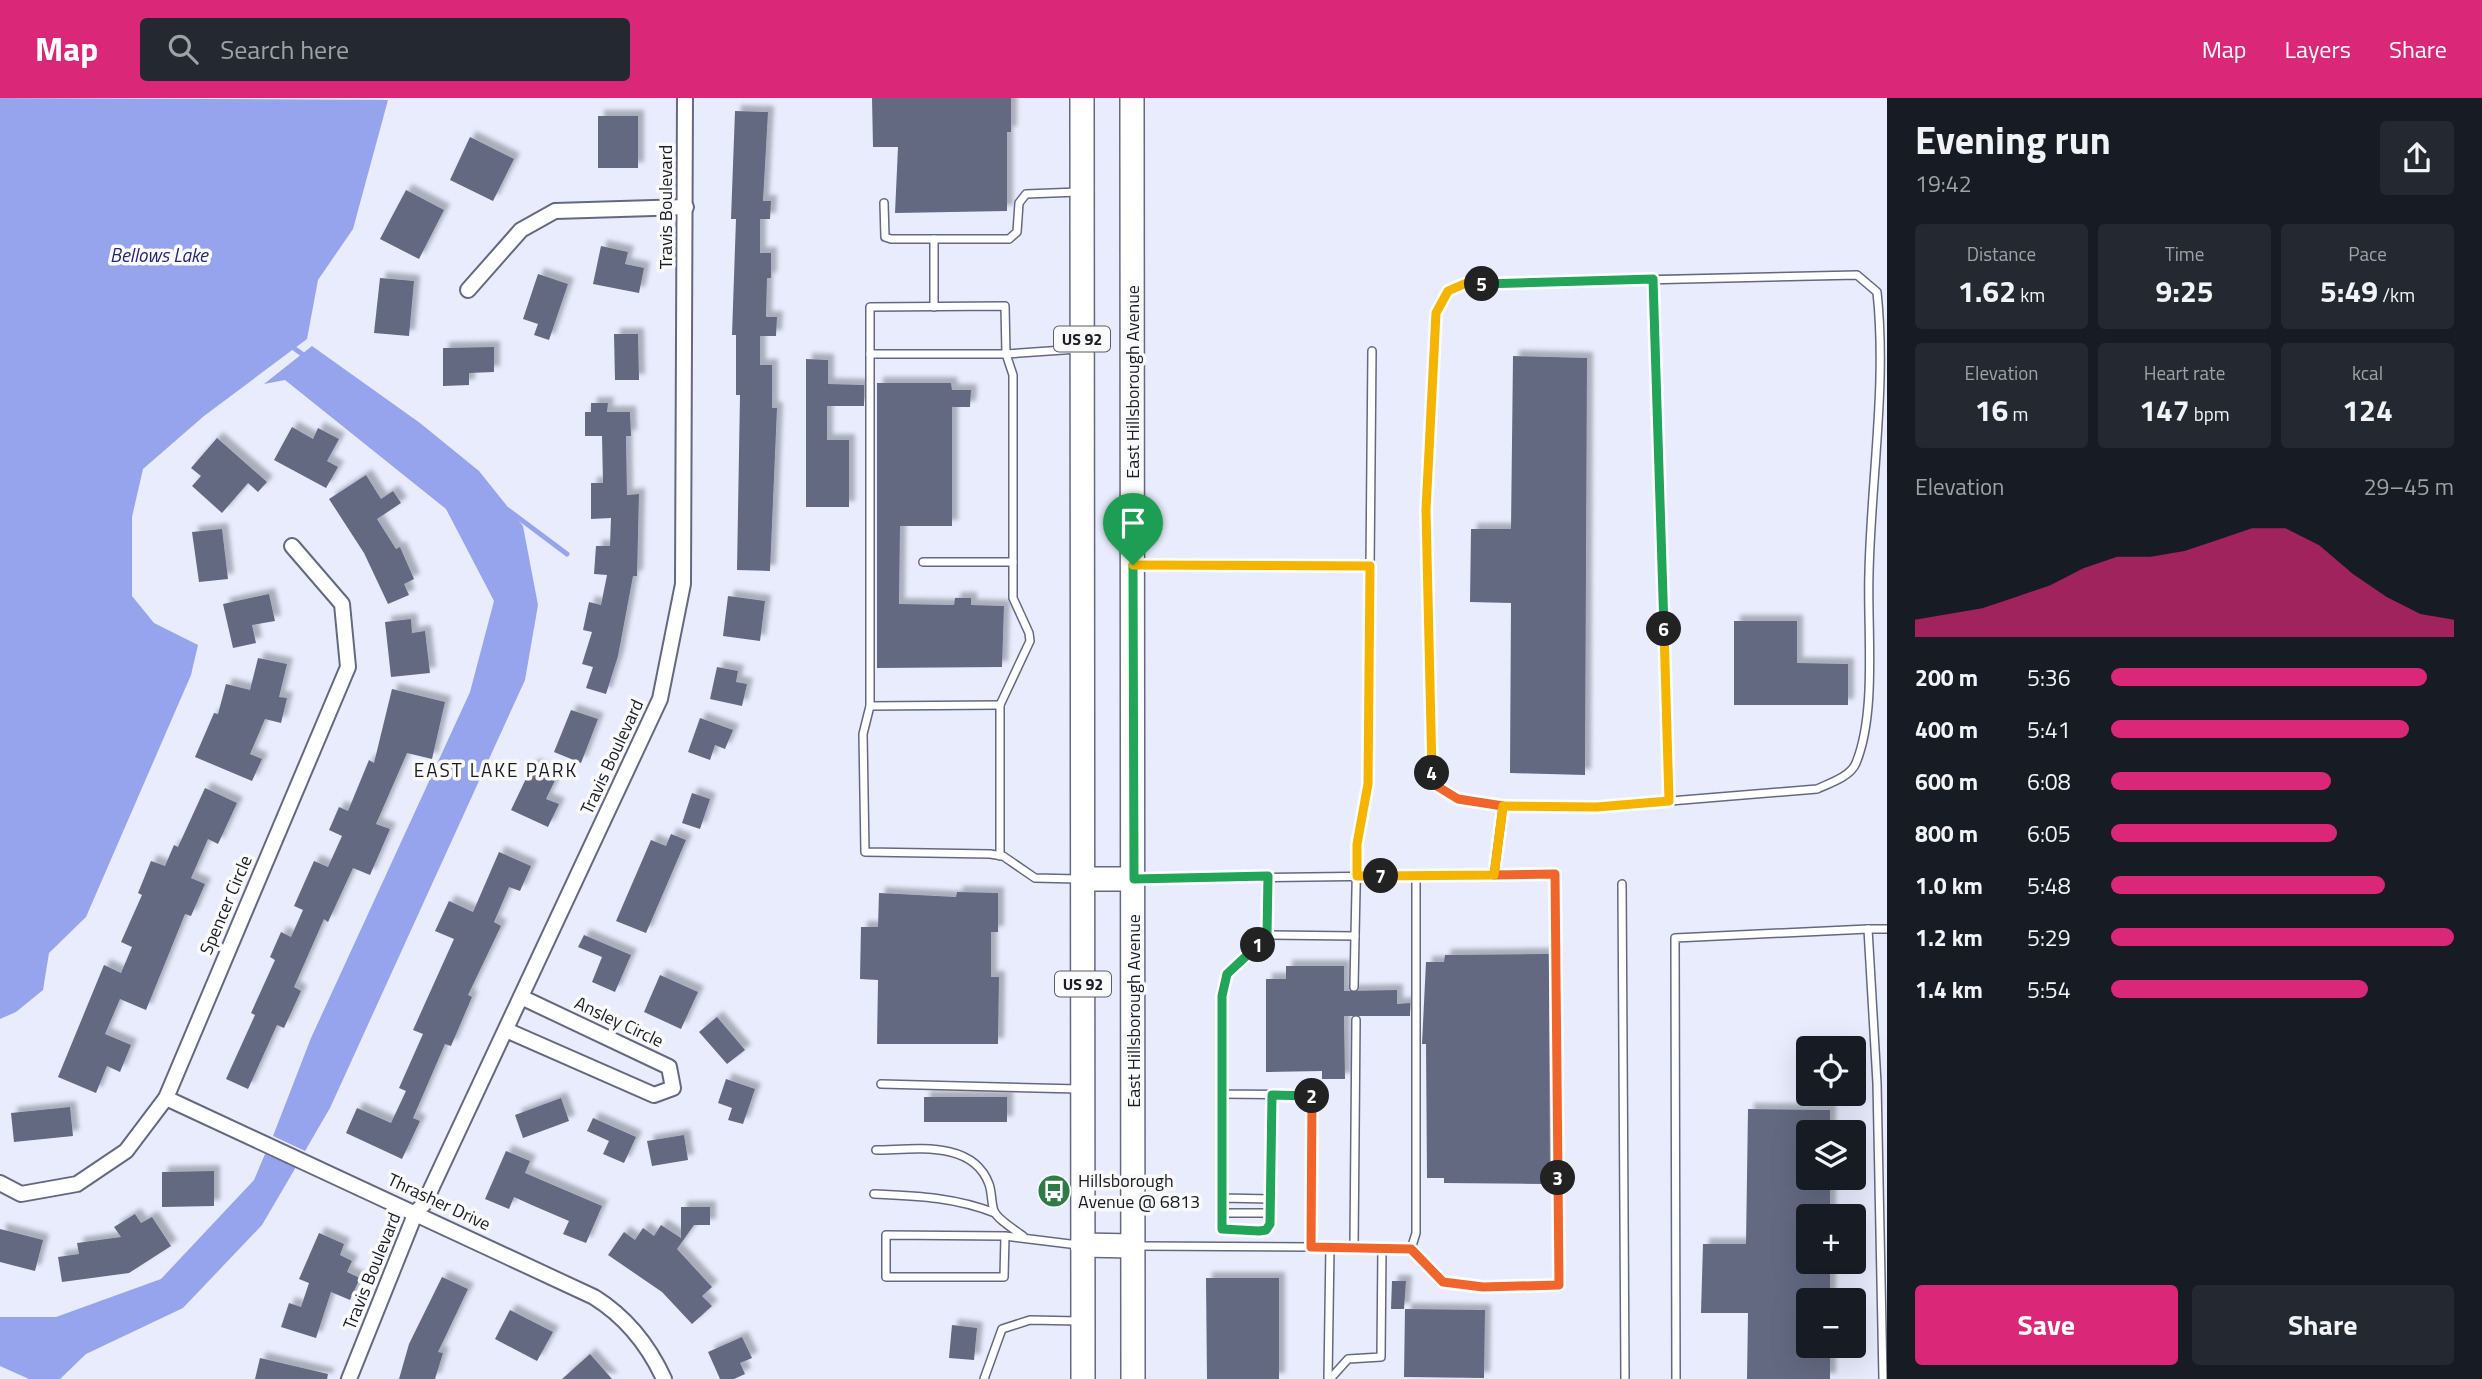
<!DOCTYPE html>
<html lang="en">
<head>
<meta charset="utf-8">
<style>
  body { margin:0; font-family:"Titillium Web",sans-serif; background:#242831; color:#f1f3f6; height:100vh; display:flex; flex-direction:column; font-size:26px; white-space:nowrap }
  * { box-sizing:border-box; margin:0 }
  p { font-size:23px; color:#9ea1a6 }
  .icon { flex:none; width:38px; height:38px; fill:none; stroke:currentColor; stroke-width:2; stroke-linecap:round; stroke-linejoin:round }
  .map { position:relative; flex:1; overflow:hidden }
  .sheet { display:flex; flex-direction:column; background:#171b24; width:595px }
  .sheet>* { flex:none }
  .controls { position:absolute; left:1796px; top:938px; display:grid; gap:14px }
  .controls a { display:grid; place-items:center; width:70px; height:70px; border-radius:7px; background:#171b24; box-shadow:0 7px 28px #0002; font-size:35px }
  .pin { position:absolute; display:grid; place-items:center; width:60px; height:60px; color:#fff; margin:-72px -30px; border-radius:50% 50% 50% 0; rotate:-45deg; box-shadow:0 0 7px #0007 }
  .pin .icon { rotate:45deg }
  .km { position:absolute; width:35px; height:35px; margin:-18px; border-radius:50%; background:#222; color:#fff; font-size:19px; line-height:35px; text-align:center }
  .round { display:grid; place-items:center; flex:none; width:74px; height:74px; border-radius:7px; background:#242831 }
  .head { display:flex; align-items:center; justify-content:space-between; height:119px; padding:0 28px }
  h1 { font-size:38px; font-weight:700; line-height:52px }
  .metrics { display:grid; grid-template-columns:repeat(3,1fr); gap:10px; height:119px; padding:7px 28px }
  .metrics div { display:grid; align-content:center; border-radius:7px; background:#242831; text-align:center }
  .metrics b { font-size:30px; font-weight:700 }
  .metrics small { font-size:19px; font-weight:400 }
  .metrics p { font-size:19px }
  .chart { height:196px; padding:14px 28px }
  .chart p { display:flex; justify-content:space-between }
  .chart svg { width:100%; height:126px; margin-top:7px; fill:#db2777; opacity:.7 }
  .button { display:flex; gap:14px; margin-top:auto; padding:14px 28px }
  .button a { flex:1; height:80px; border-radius:7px; background:#db2777; color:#fff; font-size:28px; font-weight:700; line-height:80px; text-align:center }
  .button a+a { background:#242831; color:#f1f3f6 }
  ul { padding:0 28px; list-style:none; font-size:23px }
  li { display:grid; grid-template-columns:112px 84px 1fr; align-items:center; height:52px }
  li i { height:18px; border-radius:9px; background:#db2777 }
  header { display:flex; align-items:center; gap:42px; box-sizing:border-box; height:98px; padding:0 35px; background:#db2777; color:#fff }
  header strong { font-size:33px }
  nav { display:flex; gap:38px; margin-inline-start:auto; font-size:24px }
  .search { width:490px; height:63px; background:#242831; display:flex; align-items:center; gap:18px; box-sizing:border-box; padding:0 24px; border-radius:7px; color:#9ea1a6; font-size:26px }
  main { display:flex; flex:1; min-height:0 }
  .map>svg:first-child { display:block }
</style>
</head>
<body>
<header>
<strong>Map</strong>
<div class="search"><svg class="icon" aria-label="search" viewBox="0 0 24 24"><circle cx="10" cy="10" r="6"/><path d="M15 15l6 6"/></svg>Search here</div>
<nav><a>Map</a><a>Layers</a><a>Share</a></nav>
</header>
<main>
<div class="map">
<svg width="1887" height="1281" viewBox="0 0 1887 1281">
  <defs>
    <filter id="shadow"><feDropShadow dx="6" dy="-6" stdDeviation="2" flood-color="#0004"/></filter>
  </defs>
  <rect width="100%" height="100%" fill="#e8ecfd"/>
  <g fill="#96a4ee">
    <polygon points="0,0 388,2 353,131 318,182 307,241 204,318 143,371 132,419 132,498 154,525 198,547 191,577 86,819 49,855 43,892 16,914 0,921"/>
    <polygon points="312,248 420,325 479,373 523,428 538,507 525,582 330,1010 305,1053 273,1038 311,940 470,594 494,503 446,411 285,282 264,286"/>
    <polygon points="265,1056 296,1069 262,1127 183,1210 86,1256 60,1281 29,1281 0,1268 0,1219 56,1219 161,1181 254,1082"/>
  </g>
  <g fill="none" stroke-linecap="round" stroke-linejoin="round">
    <g stroke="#96a4ee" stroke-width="5">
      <polyline points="295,251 305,258"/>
      <polyline points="508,412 567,456"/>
    </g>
  </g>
  <g fill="#636981" filter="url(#shadow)">
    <polygon points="872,0 1011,0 1011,34 1007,34 1007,113 895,115 898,49 873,49"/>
    <polygon points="735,13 768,14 763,103 771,103 770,121 760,121 760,155 771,155 771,180 767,180 766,219 777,219 776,238 760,238 760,267 772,267 772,310 777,310 770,473 737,472 740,297 736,297 736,237 732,237 736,121 731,121"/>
    <rect x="598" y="18" width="40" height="52"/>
    <polygon points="470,39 514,61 493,103 450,82"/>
    <polygon points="406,92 444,112 419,161 380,141"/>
    <polygon points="601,148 628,154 625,166 644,170 639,195 593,186"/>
    <polygon points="538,176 568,186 549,242 534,237 538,226 523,221"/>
    <polygon points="380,180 414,183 409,238 374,235"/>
    <polygon points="614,236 638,236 639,282 615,282"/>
    <polygon points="494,249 494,274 469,275 469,287 443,288 443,250"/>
    <polygon points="1513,258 1587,260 1585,677 1510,675 1511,505 1470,504 1471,431 1511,431"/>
    <polygon points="806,261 828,262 828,286 864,287 864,308 827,308 827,342 849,342 849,409 806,409"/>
    <polygon points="877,285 951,285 952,292 971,292 970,309 952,309 952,428 900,428 899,506 954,507 955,500 971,500 971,507 1004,508 1002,569 877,570"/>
    <polygon points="591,305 608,305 607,314 630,314 631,338 626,338 627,397 639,396 637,478 633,478 618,558 606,596 586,590 593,569 582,566 592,534 583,532 589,504 601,507 607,477 594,476 596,448 610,448 611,420 591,421 591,385 603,385 602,338 585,338 585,314 591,314"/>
    <polygon points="292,329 313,341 318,330 339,341 327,363 338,369 326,390 274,362"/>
    <polygon points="217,340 267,384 258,394 248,385 222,415 192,388 201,378 191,370"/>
    <polygon points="366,377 381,401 393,393 401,405 377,421 396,451 400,449 414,481 404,486 409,497 388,506 364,455 329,401"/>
    <polygon points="222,431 228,481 199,484 192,434"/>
    <polygon points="269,496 275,523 252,527 256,545 233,550 223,506"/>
    <polygon points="728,498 765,503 760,543 723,538"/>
    <polygon points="411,521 412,535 425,533 430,575 391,579 385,524"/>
    <polygon points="1734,523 1797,523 1797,565 1848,566 1848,607 1734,607"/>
    <polygon points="258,560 287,566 279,599 287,600 281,625 265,621 250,656 262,661 252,683 195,659 214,615 218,616 226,586 250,592"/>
    <polygon points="717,569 738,573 736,584 747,586 742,608 710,601"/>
    <polygon points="392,591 445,604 432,661 407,655 376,726 390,731 370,777 353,770 328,824 324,821 294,889 301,893 284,930 277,927 248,991 226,981 255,917 251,915 275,862 270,859 281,834 291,839 303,812 294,808 314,763 328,769 342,738 329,732 339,709 348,713 369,662 374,665"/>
    <polygon points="571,612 598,621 581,665 554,654"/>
    <polygon points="700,620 733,632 725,651 715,647 710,662 688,654"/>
    <polygon points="533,666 557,678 546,701 559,706 548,729 511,712"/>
    <polygon points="205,690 237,705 218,746 208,741 191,780 205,786 191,818 185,816 146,912 120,901 105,936 131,947 120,974 107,968 96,995 58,979 104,867 121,875 132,849 121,844 142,797 138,795 151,763 165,768 174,747 178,749"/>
    <polygon points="692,695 710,701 700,731 682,725"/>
    <polygon points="671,736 686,742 646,835 616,823 651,742 666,748"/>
    <polygon points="499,754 531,768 520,793 509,789 494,824 501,828 468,897 472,899 451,948 445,946 413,1020 420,1023 402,1061 346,1035 357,1010 391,1025 406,993 399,990 423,936 413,932 454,841 435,833 449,803 473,814"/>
    <polygon points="957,794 998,795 998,834 991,834 991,879 999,879 998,946 877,946 878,882 860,881 861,829 878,829 879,795 956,799"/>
    <polygon points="584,837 631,857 615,894 592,884 602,859 578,849"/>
    <polygon points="1549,856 1550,1086 1444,1085 1444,1080 1427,1080 1426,946 1422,946 1426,864 1444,864 1445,857"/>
    <polygon points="1286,868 1344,868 1344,893 1397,892 1397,906 1410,905 1410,918 1344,918 1345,981 1322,981 1322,973 1266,974 1266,881 1286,881"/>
    <polygon points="660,877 698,894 681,931 644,914"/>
    <polygon points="717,919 745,952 727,966 699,934"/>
    <polygon points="726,981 755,991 743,1026 728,1022 732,1010 718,1005"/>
    <rect x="924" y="999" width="83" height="25"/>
    <polygon points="561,1000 569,1023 523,1040 515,1017"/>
    <polygon points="70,1009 73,1038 14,1044 11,1015"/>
    <polygon points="1748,1011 1830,1012 1830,1034 1808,1034 1808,1080 1830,1080 1830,1118 1808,1118 1808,1164 1830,1164 1830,1202 1808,1202 1808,1248 1830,1248 1830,1281 1747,1281 1748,1215 1701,1215 1703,1146 1746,1146"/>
    <polygon points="593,1020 636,1039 624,1065 603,1056 609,1043 587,1033"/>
    <polygon points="684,1037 688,1062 652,1068 647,1043"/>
    <polygon points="506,1053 530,1063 525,1075 602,1108 586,1145 563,1136 569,1123 534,1108 514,1099 509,1111 485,1101"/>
    <polygon points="214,1073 214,1108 162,1109 162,1074"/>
    <polygon points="681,1109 710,1109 710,1127 694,1127 677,1151 712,1189 702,1198 712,1208 692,1226 662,1194 608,1157 624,1134 635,1142 643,1130 654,1138 661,1127 681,1140"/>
    <polygon points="135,1116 141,1125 152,1119 171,1148 129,1175 62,1184 58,1159 79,1156 77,1145 121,1139 114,1129"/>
    <polygon points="0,1131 43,1142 35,1173 0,1164"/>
    <polygon points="319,1135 344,1146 340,1157 352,1163 347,1174 360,1180 350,1202 331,1194 316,1240 281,1229 289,1205 301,1209 309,1185 299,1181"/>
    <polygon points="442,1179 468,1191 438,1254 443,1255 435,1281 399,1281 409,1246"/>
    <polygon points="1206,1180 1279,1180 1279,1281 1207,1281"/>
    <polygon points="1392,1183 1406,1183 1404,1211 1391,1211"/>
    <polygon points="1405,1211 1485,1212 1484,1280 1404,1279"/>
    <polygon points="510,1212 553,1234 537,1263 495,1241"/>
    <polygon points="952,1227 977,1230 974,1262 949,1260"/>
    <polygon points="742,1239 752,1260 740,1265 745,1276 734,1281 720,1281 708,1254"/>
    <polygon points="590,1256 612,1281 562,1281"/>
    <polygon points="260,1260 328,1276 327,1281 255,1281"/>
  </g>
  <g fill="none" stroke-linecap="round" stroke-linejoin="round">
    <defs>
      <g id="service">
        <polyline points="884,105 885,139 891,141 1009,141 1017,134 1019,105 1026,96 1078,94"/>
        <polyline points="934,141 934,209"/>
        <polyline points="1653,181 1669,703"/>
        <polyline points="870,256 870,608"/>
        <polyline points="923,464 1013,464"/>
        <polyline points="1137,467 1370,469"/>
        <polyline points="1000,607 870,608 863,636 865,754 990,756 1003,758 1035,780 1078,781"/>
        <polyline points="1000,758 1000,607 1030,543 1029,535 1013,500 1013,277 1006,256 1005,208 870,209 870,256 1006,256 1078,251"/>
        <path d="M1494 777 1503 708 1597 709 1817 691C1830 685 1850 679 1856 665 1877 614 1867 530 1869 475 1871 381 1887 287 1877 194L1857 177 1464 186 1448 193 1436 215 1426 412 1432 685 1458 701 1503 708"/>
        <polyline points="1138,781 1554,776 1559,1187 1483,1189 1443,1184 1411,1151 1311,1149"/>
        <polyline points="1622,786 1625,1281"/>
        <polyline points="1267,837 1355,838 1357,746 1368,686 1372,253"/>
        <polyline points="1354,889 1355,838"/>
        <polyline points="881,986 1078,991"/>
        <polyline points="1272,997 1272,1101"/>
        <path d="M876 1052C913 1052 972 1041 989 1086 992 1094 991 1104 994 1113 998 1122 1014 1131 1023 1138"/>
        <path d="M874 1096C917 1098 954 1099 995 1115"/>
        <polyline points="1221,1100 1222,1131 1260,1133 1266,1132 1271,1126 1272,1101 1221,1100 1221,996"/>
        <polyline points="1221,1115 1272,1115"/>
        <polyline points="1005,1138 886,1137 886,1179 1004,1179 1005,1138 1078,1147"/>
        <polyline points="1138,1148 1311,1149 1312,997 1221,996 1221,898 1227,876 1267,837 1268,778"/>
        <polyline points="1354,1149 1356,922"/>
        <polyline points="1411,1151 1416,1135 1416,777"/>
        <polyline points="984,1281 1002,1231 1030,1222 1078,1223"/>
        <polyline points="1328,1281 1330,1149"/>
        <polyline points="1330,1281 1348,1261 1381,1259 1382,1149"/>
        <polyline points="1676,1281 1675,840 1868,831"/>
        <polyline points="1883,1281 1877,985 1868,831 1887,831"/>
      </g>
      <g id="minor">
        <polyline points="468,192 521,132 555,113 686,109"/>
        <polyline points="506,932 654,997 673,990 669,969 521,899"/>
        <path d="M166 1000 594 1199C626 1219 648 1246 664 1281"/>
        <polyline points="0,1085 21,1096 77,1086 126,1053 166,1000 348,569 342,506 292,448"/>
        <polyline points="349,1281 416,1114 424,1106 660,601 683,486 685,0"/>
      </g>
      <g id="primary">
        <polyline points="1082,0 1083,1281"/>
        <polyline points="1132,0 1133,1281"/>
        <polyline points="1083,781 1134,781"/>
        <polyline points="1082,1147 1133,1148"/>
      </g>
    </defs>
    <use href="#service" stroke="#646981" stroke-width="10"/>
    <use href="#minor" stroke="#646981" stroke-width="18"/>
    <use href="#primary" stroke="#646981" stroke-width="26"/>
    <use href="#service" stroke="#fff" stroke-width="7"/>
    <use href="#minor" stroke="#fff" stroke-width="14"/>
    <use href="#primary" stroke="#fff" stroke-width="23"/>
  </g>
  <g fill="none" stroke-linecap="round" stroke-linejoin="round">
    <defs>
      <polyline id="split-1" points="1133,467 1134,781 1268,778 1267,837 1258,847"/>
      <polyline id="split-2" points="1258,847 1227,876 1222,898 1222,1131 1259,1133 1266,1132 1270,1126 1272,997 1312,998"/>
      <polyline id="split-3" points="1312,998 1311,1149 1411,1151 1443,1184 1483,1189 1559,1187 1558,1080"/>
      <polyline id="split-4" points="1432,675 1432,685 1458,701 1503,708 1494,777 1555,776 1558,1080"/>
      <polyline id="split-5" points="1432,675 1426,412 1436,215 1448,193 1464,186 1482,186"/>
      <polyline id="split-6" points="1482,186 1653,181 1664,531"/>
      <polyline id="split-7" points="1381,778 1494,777 1503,708 1597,709 1669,703 1664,531"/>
      <polyline id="split-8" points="1133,467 1370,468 1368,686 1357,746 1357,778 1381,778"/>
    </defs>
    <use href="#split-1" stroke="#fff" stroke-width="14"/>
    <use href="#split-2" stroke="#fff" stroke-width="14"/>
    <use href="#split-3" stroke="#fff" stroke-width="14"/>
    <use href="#split-4" stroke="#fff" stroke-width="14"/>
    <use href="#split-5" stroke="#fff" stroke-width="14"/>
    <use href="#split-6" stroke="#fff" stroke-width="14"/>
    <use href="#split-7" stroke="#fff" stroke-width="14"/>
    <use href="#split-8" stroke="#fff" stroke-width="14"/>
    <use href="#split-1" stroke="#22a559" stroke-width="9"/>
    <use href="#split-2" stroke="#22a559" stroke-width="9"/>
    <use href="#split-3" stroke="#f0652b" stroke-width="9"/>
    <use href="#split-4" stroke="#f0652b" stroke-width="9"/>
    <use href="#split-5" stroke="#f5b400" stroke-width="9"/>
    <use href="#split-6" stroke="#22a559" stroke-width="9"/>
    <use href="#split-7" stroke="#f5b400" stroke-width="9"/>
    <use href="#split-8" stroke="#f5b400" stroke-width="9"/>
  </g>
  <defs>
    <symbol id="bus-disc" viewBox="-11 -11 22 22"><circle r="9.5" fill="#307a48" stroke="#fafafa"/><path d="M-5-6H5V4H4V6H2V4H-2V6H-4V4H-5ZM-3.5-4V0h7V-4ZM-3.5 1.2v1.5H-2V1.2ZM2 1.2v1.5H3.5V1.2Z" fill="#fff"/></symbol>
  </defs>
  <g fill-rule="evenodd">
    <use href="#bus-disc" x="1035" y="1074" width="38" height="38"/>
  </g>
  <g text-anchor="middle" stroke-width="7" stroke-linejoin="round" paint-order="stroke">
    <g fill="#fafafa" stroke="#5d5f66" stroke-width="2">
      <rect x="1054" y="228.5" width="56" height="25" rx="5"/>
      <rect x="1055" y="873.5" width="56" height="25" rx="5"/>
    </g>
    <g font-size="16" font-weight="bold" fill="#1a1c26">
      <text x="1082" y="247">US 92</text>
      <text x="1083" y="892">US 92</text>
    </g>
    <g font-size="18" fill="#1a1c26" stroke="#fafafa">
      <text transform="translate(666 109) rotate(-90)" y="6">Travis Boulevard</text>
      <text transform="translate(1133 284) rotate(-90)" y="6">East Hillsborough Avenue</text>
      <text transform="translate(612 659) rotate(-65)" y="6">Travis Boulevard</text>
      <text transform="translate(226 807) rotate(-67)" y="6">Spencer Circle</text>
      <text transform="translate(1134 913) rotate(-90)" y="6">East Hillsborough Avenue</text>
      <text transform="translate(619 924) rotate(25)" y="6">Ansley Circle</text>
      <text transform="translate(439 1104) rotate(25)" y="6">Thrasher Drive</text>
      <text transform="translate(372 1173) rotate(-68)" y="6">Travis Boulevard</text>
    </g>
    <g font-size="18" fill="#1a1c26" stroke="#fafafa" text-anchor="start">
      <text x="1078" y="1089">Hillsborough<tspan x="1078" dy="21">Avenue @ 6813</tspan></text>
    </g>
    <g font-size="19" font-style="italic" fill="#25267a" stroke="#fafafa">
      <text x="159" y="164">Bellows Lake</text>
    </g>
    <g font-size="19" letter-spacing="2" fill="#1a1c26" stroke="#fafafa">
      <text x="496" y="679">EAST LAKE PARK</text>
    </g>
  </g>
</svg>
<div class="controls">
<a><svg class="icon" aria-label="locate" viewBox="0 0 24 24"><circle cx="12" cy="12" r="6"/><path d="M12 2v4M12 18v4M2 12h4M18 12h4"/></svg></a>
<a><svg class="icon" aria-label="layers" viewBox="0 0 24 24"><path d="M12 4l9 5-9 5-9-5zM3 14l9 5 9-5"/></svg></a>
<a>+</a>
<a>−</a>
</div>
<div class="pin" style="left:1133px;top:467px;background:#1e9e55"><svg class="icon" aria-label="arrive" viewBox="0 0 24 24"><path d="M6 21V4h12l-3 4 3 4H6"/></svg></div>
<b class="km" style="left:1258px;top:847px">1</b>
<b class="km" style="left:1312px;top:998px">2</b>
<b class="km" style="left:1558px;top:1080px">3</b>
<b class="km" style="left:1432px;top:675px">4</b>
<b class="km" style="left:1482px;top:186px">5</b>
<b class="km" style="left:1664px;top:531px">6</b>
<b class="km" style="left:1381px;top:778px">7</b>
</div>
<section class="sheet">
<div class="head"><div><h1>Evening run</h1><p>19:42</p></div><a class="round"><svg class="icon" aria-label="share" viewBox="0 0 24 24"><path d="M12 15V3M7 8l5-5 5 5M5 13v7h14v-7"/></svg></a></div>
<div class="metrics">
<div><p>Distance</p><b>1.62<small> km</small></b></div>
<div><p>Time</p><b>9:25</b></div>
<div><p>Pace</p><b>5:49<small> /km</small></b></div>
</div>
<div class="metrics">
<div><p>Elevation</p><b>16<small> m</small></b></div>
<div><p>Heart rate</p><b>147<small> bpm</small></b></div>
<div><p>kcal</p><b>124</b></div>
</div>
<div class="chart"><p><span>Elevation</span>29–45 m</p>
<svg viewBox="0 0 160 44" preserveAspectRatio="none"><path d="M0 44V38L10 36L20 34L30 30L40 26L50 20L60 16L70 16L80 14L90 10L100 6L110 6L120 12L130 22L140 30L150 36L160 38V44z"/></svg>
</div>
<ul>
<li><b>200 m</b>5:36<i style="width:92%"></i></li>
<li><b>400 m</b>5:41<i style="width:87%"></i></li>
<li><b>600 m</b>6:08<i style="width:64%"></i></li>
<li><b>800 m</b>6:05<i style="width:66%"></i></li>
<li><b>1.0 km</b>5:48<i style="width:80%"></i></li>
<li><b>1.2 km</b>5:29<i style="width:100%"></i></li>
<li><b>1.4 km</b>5:54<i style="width:75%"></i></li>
</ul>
<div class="button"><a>Save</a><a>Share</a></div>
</section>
</main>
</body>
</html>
